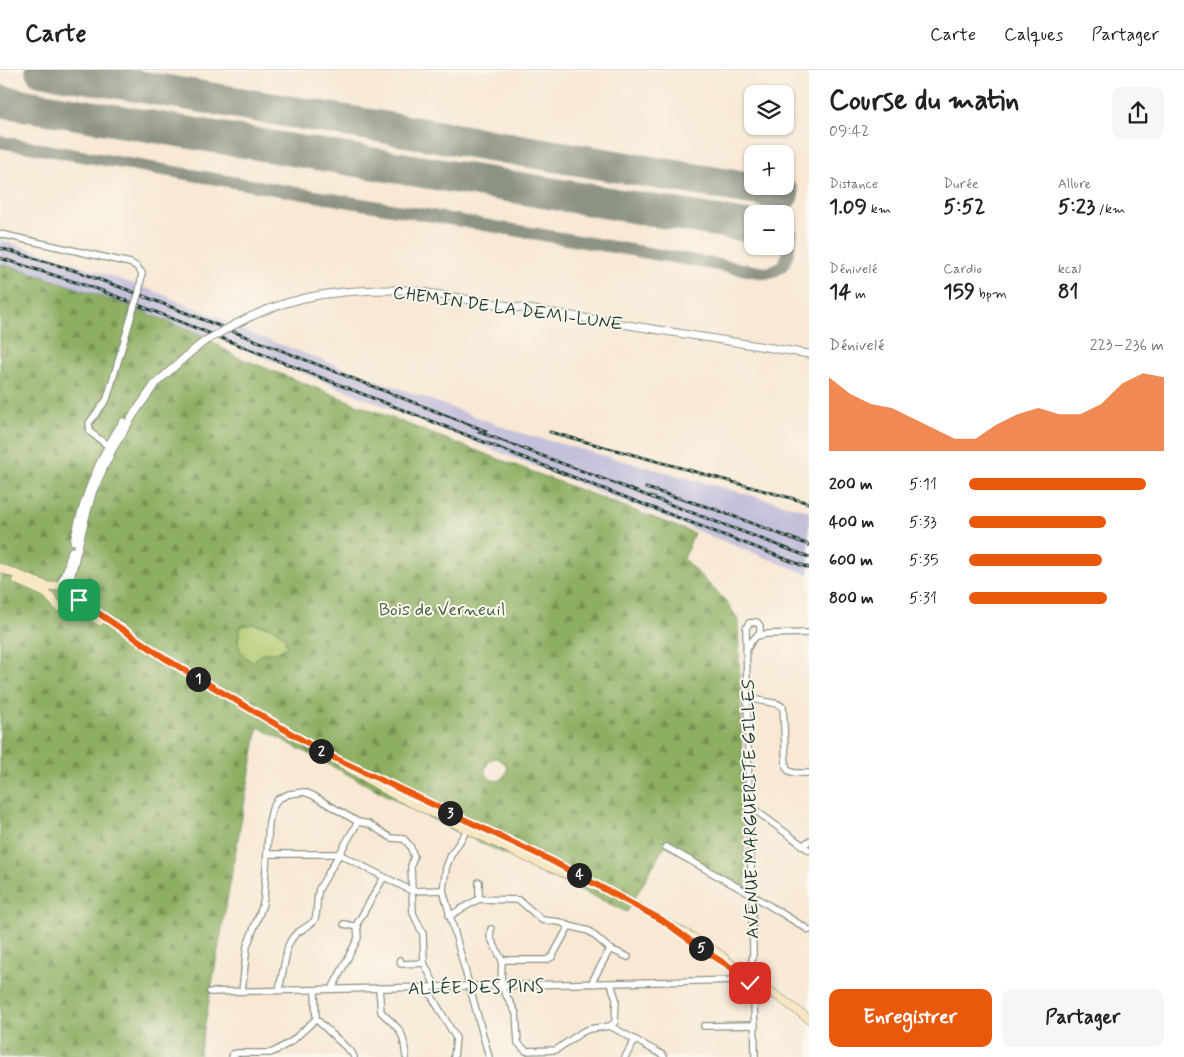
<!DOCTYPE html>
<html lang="fr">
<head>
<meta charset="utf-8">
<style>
  body { margin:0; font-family:Mynerve,sans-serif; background:#f6f6f6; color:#222; height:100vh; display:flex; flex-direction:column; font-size:19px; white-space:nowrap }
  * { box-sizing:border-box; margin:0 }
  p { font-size:16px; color:#767676 }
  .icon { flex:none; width:28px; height:28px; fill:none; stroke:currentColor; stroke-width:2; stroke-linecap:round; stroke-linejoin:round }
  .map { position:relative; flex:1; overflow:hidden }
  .details { display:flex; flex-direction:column; background:#fff; width:375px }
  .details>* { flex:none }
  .buttons { position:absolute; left:744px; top:15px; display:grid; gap:10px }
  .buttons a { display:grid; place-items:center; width:50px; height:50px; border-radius:10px; background:#fff; box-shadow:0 1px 4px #0004; font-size:25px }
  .pin { position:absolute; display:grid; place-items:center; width:42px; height:42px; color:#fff; margin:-21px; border-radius:10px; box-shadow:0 2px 8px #0006 }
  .km { position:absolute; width:25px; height:25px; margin:-12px; border-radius:50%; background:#222; color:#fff; font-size:14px; line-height:25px; text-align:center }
  .round { display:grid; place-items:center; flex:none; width:52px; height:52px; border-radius:10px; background:#f6f6f6 }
  .head { display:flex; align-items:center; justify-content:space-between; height:85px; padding:0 20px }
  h1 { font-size:28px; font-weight:800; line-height:38px }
  .figures { display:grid; grid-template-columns:repeat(3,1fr); gap:8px; height:85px; padding:5px 20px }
  .figures div { display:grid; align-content:center }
  .figures b { font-size:21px; font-weight:800 }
  .figures small { font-size:14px; font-weight:400 }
  .figures p { font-size:14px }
  .chart { height:140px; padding:10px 20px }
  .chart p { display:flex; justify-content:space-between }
  .chart svg { width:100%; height:90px; margin-top:5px; fill:#ea580c; opacity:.7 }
  .button { display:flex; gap:10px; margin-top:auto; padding:10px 20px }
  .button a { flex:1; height:58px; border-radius:10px; background:#ea580c; color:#fff; font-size:20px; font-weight:800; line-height:58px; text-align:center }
  .button a+a { background:#f6f6f6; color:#222 }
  ul { padding:0 20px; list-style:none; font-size:16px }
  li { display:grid; grid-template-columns:80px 60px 1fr; align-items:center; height:38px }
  li i { height:12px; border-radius:6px; background:#ea580c }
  header { display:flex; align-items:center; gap:30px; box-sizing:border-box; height:70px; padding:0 25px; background:#fff; border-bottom:1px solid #e0e0e0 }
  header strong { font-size:24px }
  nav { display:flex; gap:28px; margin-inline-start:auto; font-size:18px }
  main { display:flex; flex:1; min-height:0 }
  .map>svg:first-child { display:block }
</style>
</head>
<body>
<header>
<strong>Carte</strong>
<nav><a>Carte</a><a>Calques</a><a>Partager</a></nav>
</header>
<main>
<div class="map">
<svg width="809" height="987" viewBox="0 0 809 987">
  <defs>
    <pattern id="forest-firs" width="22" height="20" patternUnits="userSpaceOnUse" patternTransform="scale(1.25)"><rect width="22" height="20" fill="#8daf62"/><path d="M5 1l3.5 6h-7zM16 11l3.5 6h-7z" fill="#739052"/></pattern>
  </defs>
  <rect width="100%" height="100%" fill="#fbf7ec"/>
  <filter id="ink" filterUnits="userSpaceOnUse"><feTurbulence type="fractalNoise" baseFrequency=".02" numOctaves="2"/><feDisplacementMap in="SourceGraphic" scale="10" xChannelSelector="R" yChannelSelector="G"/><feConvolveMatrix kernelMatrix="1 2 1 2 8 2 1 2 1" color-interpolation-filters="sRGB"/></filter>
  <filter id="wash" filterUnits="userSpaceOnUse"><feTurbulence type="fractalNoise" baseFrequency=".0096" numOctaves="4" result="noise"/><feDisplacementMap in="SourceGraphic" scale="20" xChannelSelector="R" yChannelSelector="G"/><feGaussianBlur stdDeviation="1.12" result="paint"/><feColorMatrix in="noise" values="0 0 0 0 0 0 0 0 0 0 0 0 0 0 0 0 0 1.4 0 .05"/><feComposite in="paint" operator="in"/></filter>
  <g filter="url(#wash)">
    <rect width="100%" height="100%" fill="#f8e8d4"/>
    <g fill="#c5c0da">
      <polygon points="0,170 47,184 154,221 229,252 204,266 127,235 0,194"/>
      <polygon points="236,258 517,362 809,441 809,505 474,372 218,269"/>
    </g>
    <path fill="#b2cb70" stroke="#688452" d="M253 554 272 558 285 567 287 577 276 583H263L252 592C237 581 236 574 241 556Z"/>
    <path fill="url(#forest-firs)" stroke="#56764b" fill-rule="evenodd" d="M0 194 23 200 127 235 204 266 235 286 430 363 694 463 684 489 724 529 738 549 746 820 665 775 627 842 443 755 258 657 199 987H0ZM253 554 272 557 285 567 287 577 276 583H263L252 592C237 581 236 574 241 556ZM497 688 506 694 507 702 501 710C492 712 486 708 485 699L490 690Z"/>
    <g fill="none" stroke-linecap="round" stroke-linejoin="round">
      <path stroke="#8c9284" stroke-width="12" d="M0 72 765 203C789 200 788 184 791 163L785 162"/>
      <g stroke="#8c9284" stroke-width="32">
        <polyline points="41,0 783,124"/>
        <polyline points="0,31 752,157"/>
      </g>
    </g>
  </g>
  <g filter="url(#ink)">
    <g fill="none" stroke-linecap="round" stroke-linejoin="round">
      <defs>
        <g id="minor">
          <polyline points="0,164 130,193 136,196 142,203 139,222"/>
          <polyline points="111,378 90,362 89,353 107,329 134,237"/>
          <polyline points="757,566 766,564 809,563"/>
          <polyline points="746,581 751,572 760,562 760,556 757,552 749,553 746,558 749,738 752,825 753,884 751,897"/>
          <polyline points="747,628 778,634 783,637 786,697 789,701 795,703 809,703"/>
          <polyline points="749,738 755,740 809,780"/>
          <polyline points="469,757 451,785 446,798 443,820 489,987"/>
          <polyline points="802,776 809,771"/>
          <polyline points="666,777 752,825 809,860"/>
          <polyline points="267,784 339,784 412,821 443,820"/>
          <polyline points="479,812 479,829"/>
          <polyline points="449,846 479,829 519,830 542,850 560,852 569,856 589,861 610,879 628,887"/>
          <polyline points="344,854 358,857"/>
          <polyline points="569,856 552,887 546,890 502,890 501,916 516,943 518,973 526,981 556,980 582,962 589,959 610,956 615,952 616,929 611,914"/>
          <polyline points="491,859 490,867 502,890"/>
          <polyline points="400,890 401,894 424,893"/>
          <polyline points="750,913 754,921 755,987"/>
          <polyline points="593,914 593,910 610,879"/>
          <path d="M379 918 381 942C401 961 403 959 406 987"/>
          <polyline points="427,918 456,968 454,987"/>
          <polyline points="332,919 358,868 357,854 384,807"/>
          <path d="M279 920 288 876C296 858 303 862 314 851 318 846 316 828 319 819L358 752"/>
          <polyline points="242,921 247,876 262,837 264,828 269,752 272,739 278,729 289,724 304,722 312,725 358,752 369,754 391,768 404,769 410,776 414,786 411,796 413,843 423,864 424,893 436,917"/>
          <polyline points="210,922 741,910"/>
          <polyline points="316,949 352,983 354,987"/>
          <polyline points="610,956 663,985 664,987"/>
          <polyline points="704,956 755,955"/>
          <polyline points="232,987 233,984 237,983 270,983 275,981 292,971 316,949 315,920"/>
          <polyline points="625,987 635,970"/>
        </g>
        <g id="tertiary">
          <path d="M234 255C292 223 344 219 409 220L809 284"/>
          <path d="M74 471C84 428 98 389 123 352"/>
          <polyline points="60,515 67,500 72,481"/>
          <polyline points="73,518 71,512 71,505 84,452 93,420 112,380 134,344 155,314 191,282 205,271"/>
        </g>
        <g id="secondary">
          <polyline points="0,498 49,517 64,514 69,515 74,519 81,532 167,589 393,724 523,786 612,823"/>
          <polyline points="17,510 46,523 59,537 78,538 100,551"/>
          <polyline points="355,697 532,781 583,807"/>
          <polyline points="609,821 694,868 717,882 734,896 752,898 762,915 809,949"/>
          <path d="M690 870C703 879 721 888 733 898 740 905 740 917 752 912L756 904"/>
        </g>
      </defs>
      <use href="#minor" stroke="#8c9284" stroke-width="8"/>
      <use href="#tertiary" stroke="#8c9284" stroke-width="9"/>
      <use href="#secondary" stroke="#8c9284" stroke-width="9"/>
      <use href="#minor" stroke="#fff" stroke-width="5.5"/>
      <use href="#tertiary" stroke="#fff" stroke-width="7"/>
      <use href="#secondary" stroke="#f7e8c3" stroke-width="8"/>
      <defs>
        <g id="rail">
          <polyline points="0,178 73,200 128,220 486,361"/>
          <polyline points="0,188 100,220 565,404 809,498"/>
          <polyline points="479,362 809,487"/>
          <polyline points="550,362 809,433"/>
          <polyline points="646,418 714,439 809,475"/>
        </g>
      </defs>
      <use href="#rail" stroke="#1f3d34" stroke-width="3"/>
      <use href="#rail" stroke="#fbf7ec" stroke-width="1" stroke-dasharray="4" stroke-linecap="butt"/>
      <defs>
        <polyline id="minor-bridge" points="134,237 139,222"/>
        <polyline id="tertiary-bridge" points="205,271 234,255"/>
      </defs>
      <use href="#minor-bridge" stroke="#8c9284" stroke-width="8" stroke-linecap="butt"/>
      <use href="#tertiary-bridge" stroke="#8c9284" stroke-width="9" stroke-linecap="butt"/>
      <use href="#minor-bridge" stroke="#fff" stroke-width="5.5"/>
      <use href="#tertiary-bridge" stroke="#fff" stroke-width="7"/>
    </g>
  </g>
  <g fill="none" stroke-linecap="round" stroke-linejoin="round" filter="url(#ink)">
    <defs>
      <polyline id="route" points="79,530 166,589 326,684 550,790 662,850 702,879 732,898 742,912 750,913"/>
    </defs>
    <use href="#route" stroke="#fff" stroke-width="10"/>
    <use href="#route" stroke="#ea580c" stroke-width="6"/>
  </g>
  <g text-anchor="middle" stroke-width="4" stroke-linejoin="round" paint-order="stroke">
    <g font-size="18" fill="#1f3d34" stroke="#fbf7ec">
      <text transform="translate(508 238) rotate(8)" y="6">CHEMIN DE LA DEMI-LUNE</text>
      <text transform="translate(750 739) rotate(-91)" y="6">AVENUE MARGUERITE GILLES</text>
      <text transform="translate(476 917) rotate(-1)" y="6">ALLÉE DES PINS</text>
    </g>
    <g font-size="18" fill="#446043" stroke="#fbf7ec">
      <text x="442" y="545">Bois de Verneuil</text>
    </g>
  </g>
</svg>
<div class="buttons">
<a><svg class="icon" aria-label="layers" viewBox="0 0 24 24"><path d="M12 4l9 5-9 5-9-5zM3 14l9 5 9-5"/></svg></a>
<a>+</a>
<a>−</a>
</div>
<div class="pin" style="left:79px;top:530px;background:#1e9e55"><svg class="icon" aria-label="arrive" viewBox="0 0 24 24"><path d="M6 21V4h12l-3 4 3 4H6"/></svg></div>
<div class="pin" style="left:750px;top:913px;background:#d93025"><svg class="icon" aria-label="check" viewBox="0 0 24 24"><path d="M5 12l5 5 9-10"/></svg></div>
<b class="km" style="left:198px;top:609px">1</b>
<b class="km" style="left:321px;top:681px">2</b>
<b class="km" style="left:450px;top:743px">3</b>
<b class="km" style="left:579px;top:805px">4</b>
<b class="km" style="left:701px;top:878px">5</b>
</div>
<section class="details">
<div class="head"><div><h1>Course du matin</h1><p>09:42</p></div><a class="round"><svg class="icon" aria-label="share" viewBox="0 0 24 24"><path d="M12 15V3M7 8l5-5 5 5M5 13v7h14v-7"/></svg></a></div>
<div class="figures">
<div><p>Distance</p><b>1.09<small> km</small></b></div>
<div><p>Durée</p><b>5:52</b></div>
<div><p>Allure</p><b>5:23<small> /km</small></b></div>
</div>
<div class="figures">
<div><p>Dénivelé</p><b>14<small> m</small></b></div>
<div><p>Cardio</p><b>159<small> bpm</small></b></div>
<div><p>kcal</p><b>81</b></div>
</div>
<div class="chart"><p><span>Dénivelé</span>223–236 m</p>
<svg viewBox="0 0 160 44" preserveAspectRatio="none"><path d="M0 44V8L10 16L20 21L30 23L40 28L50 33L60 38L70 38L80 31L90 26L100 23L110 26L120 26L130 21L140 11L150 6L160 8V44z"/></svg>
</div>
<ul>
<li><b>200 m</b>5:11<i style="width:91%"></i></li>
<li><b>400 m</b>5:33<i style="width:70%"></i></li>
<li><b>600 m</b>5:35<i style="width:68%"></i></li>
<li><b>800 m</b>5:31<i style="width:71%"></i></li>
</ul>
<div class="button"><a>Enregistrer</a><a>Partager</a></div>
</section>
</main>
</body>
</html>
